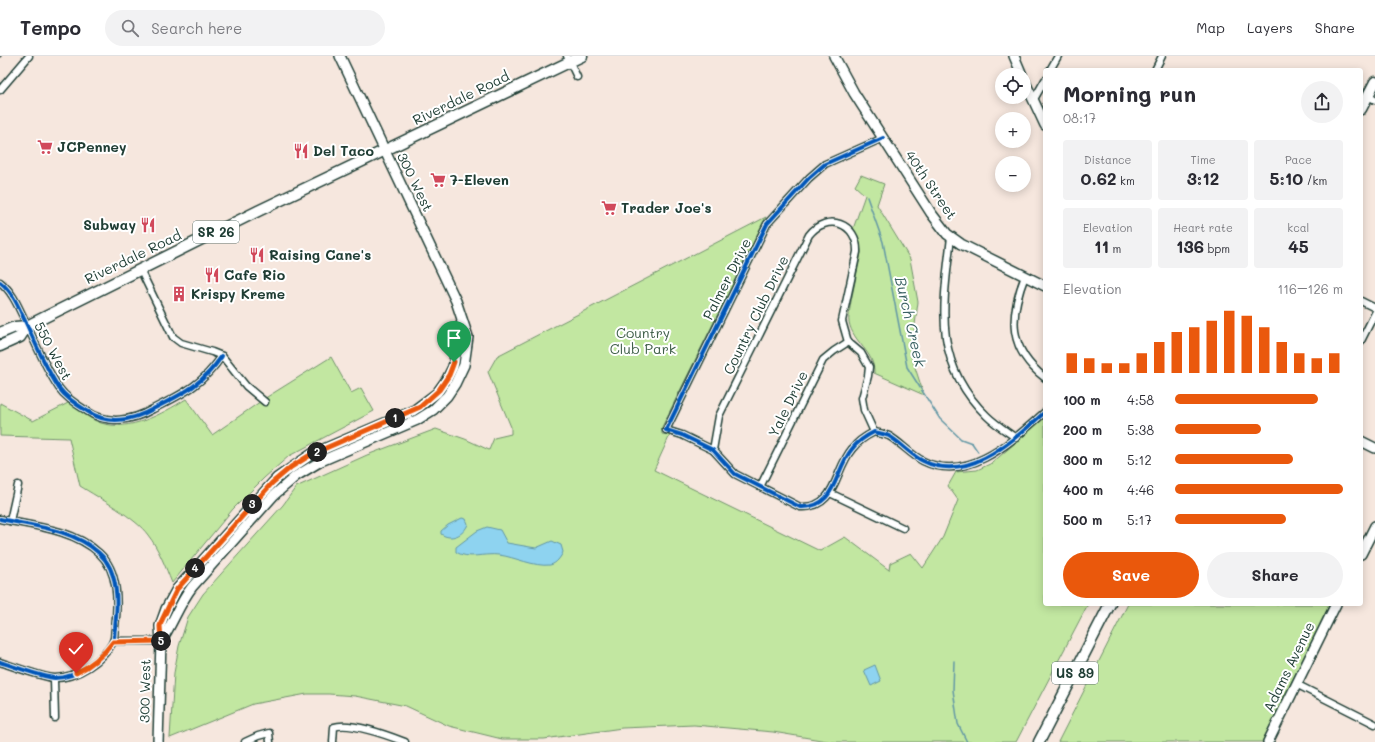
<!DOCTYPE html>
<html lang="en">
<head>
<meta charset="utf-8">
<style>
  body { margin:0; font-family:Mali,sans-serif; background:#f2f2f3; color:#2b2b33; height:100vh; display:flex; flex-direction:column; font-size:15px; white-space:nowrap }
  * { box-sizing:border-box; margin:0 }
  p { font-size:13px; color:#7c7c81 }
  .icon { flex:none; width:22px; height:22px; fill:none; stroke:currentColor; stroke-width:2; stroke-linecap:round; stroke-linejoin:round }
  .map { position:relative; flex:1; overflow:hidden }
  .sheet { position:absolute; left:1043px; top:12px; width:320px; height:538px; display:flex; flex-direction:column; background:#fff; border-radius:4px; box-shadow:0 2px 10px #0003 }
  .sheet>* { flex:none }
  .controls { position:absolute; left:995px; top:12px; display:grid; gap:8px }
  .controls a { display:grid; place-items:center; width:36px; height:36px; border-radius:50%; background:#fff; box-shadow:0 2px 10px #0003; font-size:20px }
  .pin { position:absolute; display:grid; place-items:center; width:34px; height:34px; color:#fff; margin:-41px -17px; border-radius:50% 50% 50% 0; rotate:-45deg; box-shadow:0 0 4px #0007 }
  .pin .icon { rotate:45deg }
  .km { position:absolute; width:20px; height:20px; margin:-10px; border-radius:50%; background:#222; color:#fff; font-size:11px; line-height:20px; text-align:center }
  .round { display:grid; place-items:center; flex:none; width:42px; height:42px; border-radius:21px; background:#f2f2f3 }
  .summary { display:flex; align-items:center; justify-content:space-between; height:68px; padding:0 20px }
  h1 { font-size:22px; font-weight:700; line-height:30px }
  .stats { display:grid; grid-template-columns:repeat(3,1fr); gap:6px; height:68px; padding:4px 20px }
  .stats div { display:grid; align-content:center; border-radius:4px; background:#f2f2f3; text-align:center }
  .stats b { font-size:17px; font-weight:700 }
  .stats small { font-size:11px; font-weight:400 }
  .stats p { font-size:11px }
  .chart { height:112px; padding:8px 20px }
  .chart p { display:flex; justify-content:space-between }
  .chart svg { width:100%; height:72px; margin-top:4px; stroke:#ea580c; stroke-width:6 }
  .button { display:flex; gap:8px; margin-top:auto; padding:8px 20px }
  .button a { flex:1; height:46px; border-radius:24px; background:#ea580c; color:#fff; font-size:16px; font-weight:700; line-height:46px; text-align:center }
  .button a+a { background:#f2f2f3; color:#2b2b33 }
  ul { padding:0 20px; list-style:none; font-size:13px }
  li { display:grid; grid-template-columns:64px 48px 1fr; align-items:center; height:30px }
  li i { height:10px; border-radius:5px; background:#ea580c }
  header { display:flex; align-items:center; gap:24px; box-sizing:border-box; height:56px; padding:0 20px; background:#fff; border-bottom:1px solid #e1e1e2 }
  header strong { font-size:19px }
  nav { display:flex; gap:22px; margin-inline-start:auto; font-size:14px }
  .search { width:280px; height:36px; background:#f2f2f3; display:flex; align-items:center; gap:10px; box-sizing:border-box; padding:0 14px; border-radius:22px; color:#7c7c81; font-size:15px }
  .map>svg:first-child { display:block }
</style>
</head>
<body>
<header>
<strong>Tempo</strong>
<div class="search"><svg class="icon" aria-label="search" viewBox="0 0 24 24"><circle cx="10" cy="10" r="6"/><path d="M15 15l6 6"/></svg>Search here</div>
<nav><a>Map</a><a>Layers</a><a>Share</a></nav>
</header>
<div class="map">
<svg width="1375" height="686" viewBox="0 0 1375 686">
  <rect width="100%" height="100%" fill="#f6e7de"/>
  <filter id="ink" filterUnits="userSpaceOnUse"><feTurbulence type="fractalNoise" baseFrequency=".025" numOctaves="2"/><feDisplacementMap in="SourceGraphic" scale="8" xChannelSelector="R" yChannelSelector="G"/><feConvolveMatrix kernelMatrix="1 2 1 2 8 2 1 2 1" color-interpolation-filters="sRGB"/></filter>
  <g filter="url(#ink)">
    <g fill="#c2e7a1" stroke="#70926a">
      <path d="M861 119 884 128 877 149 910 203 918 246 911 299 924 339 874 317C875 296 853 287 849 266 847 257 859 210 861 197L860 185 853 173 865 139 855 130Z"/>
      <polygon points="766,161 662,371 662,378 670,379 654,414 820,495 845,481 889,514 890,507 911,497 923,512 943,481 958,444 948,430 956,416 977,414 992,407 1045,361 1045,548 1088,548 1016,686 833,686 773,676 694,669 622,672 544,683 502,683 449,670 406,650 355,640 329,638 307,638 253,648 170,682 174,617 179,590 188,561 203,538 283,449 296,431 367,399 436,373 465,383 489,394 494,382 511,378 511,371 488,316 497,300"/>
      <path d="M331 301 351 337 361 332 374 355 289 400 264 422 233 453 172 527C165 510 159 493 148 479 136 462 99 442 80 430L69 382 0 380V347L33 365 70 346C80 354 89 363 101 367 130 376 162 358 186 343L212 379 267 341Z"/>
      <polygon points="1128,548 1330,548 1262,686 1058,686"/>
    </g>
    <g fill="#8ed3f0" stroke="#6297a5">
      <path d="M462 462 466 463 468 468C464 479 451 485 441 478V475L448 469Z"/>
      <path d="M487 471 500 474 507 487 536 492 552 485 561 489 563 496C561 501 556 508 550 509 534 511 515 501 499 499 485 497 468 504 456 496V491L477 475Z"/>
      <polygon points="875,609 881,625 871,630 864,614"/>
    </g>
    <g fill="none" stroke-linecap="round" stroke-linejoin="round">
      <g stroke="#6297a5" stroke-width="1.5">
        <polyline points="867,141 883,186 907,311 940,363 961,383 972,387 978,396"/>
        <polyline points="954,605 953,634 958,668 967,686"/>
      </g>
      <defs>
        <g id="street">
          <polyline points="567,0 577,21"/>
          <polyline points="1050,14 1058,0"/>
          <polyline points="1155,14 1162,0"/>
          <polyline points="0,34 29,0"/>
          <polyline points="1368,40 1375,44"/>
          <polyline points="1033,45 1045,24"/>
          <path d="M883 82 825 108 809 122 767 168 666 374 682 379 713 394 735 418 800 451C837 453 834 414 852 393 858 385 866 380 874 376 879 377 884 378 889 380 901 387 911 399 923 405 969 428 1014 383 1045 356"/>
          <path d="M951 181C943 250 932 307 987 360 995 368 1006 375 1016 382"/>
          <polyline points="140,213 173,281 181,287 212,296 222,300 246,330 265,346"/>
          <path d="M1025 220C1009 261 1008 293 1045 322"/>
          <path d="M0 226C14 237 19 253 27 269 35 287 48 316 59 332 66 342 77 349 87 355 107 369 132 365 153 353 184 337 201 330 222 300"/>
          <polyline points="1361,245 1375,252"/>
          <polyline points="1361,285 1375,257"/>
          <path d="M713 394 719 360 809 179C827 156 858 167 857 196L842 265 848 286 861 297 869 311 868 320 862 342 864 354 874 376"/>
          <polyline points="760,431 823,304 834,295 848,286"/>
          <polyline points="830,437 903,472"/>
          <path d="M0 463C33 470 73 473 99 497 119 515 118 547 115 572 114 576 115 582 113 586 103 605 76 622 55 622 45 622 12 610 0 606"/>
          <polyline points="10,465 18,429"/>
          <polyline points="113,585 161,585"/>
          <polyline points="54,623 55,662"/>
          <polyline points="1296,628 1375,668"/>
          <polyline points="245,686 258,680 269,677 270,686"/>
          <path d="M333 686 334 671C350 665 389 680 405 686"/>
        </g>
        <g id="secondary">
          <polyline points="834,0 854,37 931,157 947,178 961,188 1045,230"/>
          <polyline points="1014,0 1022,19"/>
          <polyline points="1024,24 1045,69"/>
          <polyline points="1361,385 1375,392"/>
          <polyline points="1361,498 1375,470"/>
          <path d="M161 585C173 567 179 548 192 531L274 439 296 420 321 405 417 364 433 354 447 340 455 328 464 309 468 281 456 245 340 0"/>
          <polyline points="158,686 161,585 160,570 166,553 177,533 277,422 312,398 413,355 437,337 447,323 453,311 462,264"/>
          <polyline points="1268,686 1336,548"/>
        </g>
        <g id="primary">
          <polyline points="1361,53 1375,26"/>
          <polyline points="0,277 15,271 27,270 258,155 582,0"/>
          <polyline points="0,290 20,281 27,270"/>
          <polyline points="1039,686 1110,548"/>
        </g>
      </defs>
      <use href="#street" stroke="#1f3d34" stroke-width="9"/>
      <use href="#secondary" stroke="#1f3d34" stroke-width="12"/>
      <use href="#primary" stroke="#1f3d34" stroke-width="13"/>
      <use href="#street" stroke="#fff" stroke-width="6"/>
      <use href="#secondary" stroke="#fff" stroke-width="9"/>
      <use href="#primary" stroke="#fff" stroke-width="10"/>
      <polyline stroke="#1f3d34" stroke-width="1.5" points="0,1 1,0"/>
      <defs>
        <g id="cycleway">
          <path d="M883 82 825 108 809 122 767 168 666 374 682 379 713 394 735 418 800 451C837 453 834 414 852 393 858 385 866 380 874 376 879 377 884 378 889 380 901 387 911 399 923 405 969 428 1014 383 1045 356"/>
          <path d="M0 226C14 237 19 253 27 269 35 287 48 316 59 332 66 342 77 349 87 355 107 369 132 365 153 353 184 337 201 330 222 300"/>
          <path d="M0 463C33 470 73 473 99 497 119 515 118 547 115 572 114 576 115 582 113 586 103 605 76 622 55 622 45 622 12 610 0 606"/>
        </g>
      </defs>
      <use href="#cycleway" stroke="#fff" stroke-width="6"/>
      <use href="#cycleway" stroke="#0057b8" stroke-width="4"/>
    </g>
  </g>
  <g fill="none" stroke-linecap="round" stroke-linejoin="round" filter="url(#ink)">
    <defs>
      <path id="route" d="M76 617C92 609 103 600 113 586L161 585 160 570 162 564 177 533 272 427 291 411 312 398 420 351 439 334 449 319 454 306"/>
    </defs>
    <use href="#route" stroke="#fff" stroke-width="8"/>
    <use href="#route" stroke="#ea580c" stroke-width="5"/>
  </g>
  <defs>
    <symbol id="supermarket-bare" viewBox="-9 -9 18 18"><path d="M-6-5.5h2.5l.6 2H6L4.5 2H-2.5L-4.4-4H-6ZM-1.5 3.2a1.3 1.3 0 1 0 .1 0ZM3 3.2a1.3 1.3 0 1 0 .1 0Z" fill="#d1495b" stroke="#fff" stroke-width="2.5" paint-order="stroke"/></symbol>
    <symbol id="restaurant-bare" viewBox="-9 -9 18 18"><path d="M-5-6h1v4h1v-4h1v4h1v-4h1v5L-1.5 .5V6h-2V.5L-5-1ZM5-6V6H3V1.5H1.5Q1.5-4 5-6Z" fill="#d1495b" stroke="#fff" stroke-width="2.5" paint-order="stroke"/></symbol>
    <symbol id="building-bare" viewBox="-9 -9 18 18"><path d="M-4-6H4V6H1V3H-1V6H-4ZM-2.5-4.3h1.7v1.8h-1.7ZM.8-4.3h1.7v1.8H.8ZM-2.5-1h1.7V.8h-1.7ZM.8-1h1.7V.8H.8Z" fill="#d1495b" stroke="#fff" stroke-width="2.5" paint-order="stroke"/></symbol>
  </defs>
  <g fill-rule="evenodd">
    <use href="#supermarket-bare" x="34" y="80" width="22" height="22"/>
    <use href="#restaurant-bare" x="290" y="84" width="22" height="22"/>
    <use href="#supermarket-bare" x="427" y="113" width="22" height="22"/>
    <use href="#supermarket-bare" x="598" y="141" width="22" height="22"/>
    <use href="#restaurant-bare" x="137" y="158" width="22" height="22"/>
    <use href="#restaurant-bare" x="246" y="188" width="22" height="22"/>
    <use href="#restaurant-bare" x="201" y="208" width="22" height="22"/>
    <use href="#building-bare" x="168" y="227" width="22" height="22"/>
  </g>
  <g text-anchor="middle" stroke-width="4" stroke-linejoin="round" paint-order="stroke">
    <g fill="#fff" stroke="#627771" stroke-width="1">
      <rect x="193" y="165" width="46" height="22" rx="3"/>
      <rect x="1052" y="606" width="46" height="22" rx="3"/>
    </g>
    <g font-size="13" font-weight="bold" fill="#1f3d34">
      <text x="216" y="181">SR 26</text>
      <text x="1075" y="622">US 89</text>
    </g>
    <g font-size="14" fill="#1f3d34" stroke="#fff">
      <text transform="translate(461 42) rotate(-26)" y="5">Riverdale Road</text>
      <text transform="translate(415 126) rotate(64)" y="5">300 West</text>
      <text transform="translate(931 129) rotate(56)" y="5">40th Street</text>
      <text transform="translate(133 201) rotate(-26)" y="5">Riverdale Road</text>
      <text transform="translate(727 223) rotate(-63)" y="5">Palmer Drive</text>
      <text transform="translate(756 259) rotate(-64)" y="5">Country Club Drive</text>
      <text transform="translate(53 295) rotate(62)" y="5">550 West</text>
      <text transform="translate(788 348) rotate(-64)" y="5">Yale Drive</text>
      <text transform="translate(1289 611) rotate(-64)" y="5">Adams Avenue</text>
      <text transform="translate(145 635) rotate(-89)" y="5">300 West</text>
    </g>
    <g font-size="14" font-weight="bold" fill="#1f3d34" stroke="#fff" text-anchor="start">
      <text x="57" y="96">JCPenney</text>
      <text x="313" y="100">Del Taco</text>
      <text x="450" y="129">7-Eleven</text>
      <text x="621" y="157">Trader Joe's</text>
      <text x="136" y="174" text-anchor="end">Subway</text>
      <text x="269" y="204">Raising Cane's</text>
      <text x="224" y="224">Cafe Rio</text>
      <text x="191" y="243">Krispy Kreme</text>
    </g>
    <g font-size="14" fill="#405f4a" stroke="#fff">
      <text x="643" y="282">Country<tspan x="643" dy="16">Club Park</tspan></text>
    </g>
    <g font-size="15" font-style="italic" fill="#3b6263" stroke="#fff">
      <text transform="translate(910 266) rotate(77)" y="5">Burch Creek</text>
    </g>
  </g>
</svg>
<div class="controls">
<a><svg class="icon" aria-label="locate" viewBox="0 0 24 24"><circle cx="12" cy="12" r="6"/><path d="M12 2v4M12 18v4M2 12h4M18 12h4"/></svg></a>
<a>+</a>
<a>−</a>
</div>
<div class="pin" style="left:454px;top:306px;background:#1e9e55"><svg class="icon" aria-label="arrive" viewBox="0 0 24 24"><path d="M6 21V4h12l-3 4 3 4H6"/></svg></div>
<div class="pin" style="left:76px;top:617px;background:#d93025"><svg class="icon" aria-label="check" viewBox="0 0 24 24"><path d="M5 12l5 5 9-10"/></svg></div>
<b class="km" style="left:395px;top:362px">1</b>
<b class="km" style="left:317px;top:396px">2</b>
<b class="km" style="left:252px;top:448px">3</b>
<b class="km" style="left:195px;top:512px">4</b>
<b class="km" style="left:161px;top:585px">5</b>
<section class="sheet">
<div class="summary"><div><h1>Morning run</h1><p>08:17</p></div><a class="round"><svg class="icon" aria-label="share" viewBox="0 0 24 24"><path d="M12 15V3M7 8l5-5 5 5M5 13v7h14v-7"/></svg></a></div>
<div class="stats">
<div><p>Distance</p><b>0.62<small> km</small></b></div>
<div><p>Time</p><b>3:12</b></div>
<div><p>Pace</p><b>5:10<small> /km</small></b></div>
</div>
<div class="stats">
<div><p>Elevation</p><b>11<small> m</small></b></div>
<div><p>Heart rate</p><b>136<small> bpm</small></b></div>
<div><p>kcal</p><b>45</b></div>
</div>
<div class="chart"><p><span>Elevation</span>116–126 m</p>
<svg viewBox="0 0 160 44" preserveAspectRatio="none"><path d="M5 44V32M15 44V35M25 44V38M35 44V38M45 44V32M55 44V25M65 44V19M75 44V16M85 44V12M95 44V6M105 44V9M115 44V16M125 44V25M135 44V32M145 44V35M155 44V32"/></svg>
</div>
<ul>
<li><b>100 m</b>4:58<i style="width:85%"></i></li>
<li><b>200 m</b>5:38<i style="width:51%"></i></li>
<li><b>300 m</b>5:12<i style="width:70%"></i></li>
<li><b>400 m</b>4:46<i style="width:100%"></i></li>
<li><b>500 m</b>5:17<i style="width:66%"></i></li>
</ul>
<div class="button"><a>Save</a><a>Share</a></div>
</section>
</div>
</body>
</html>
